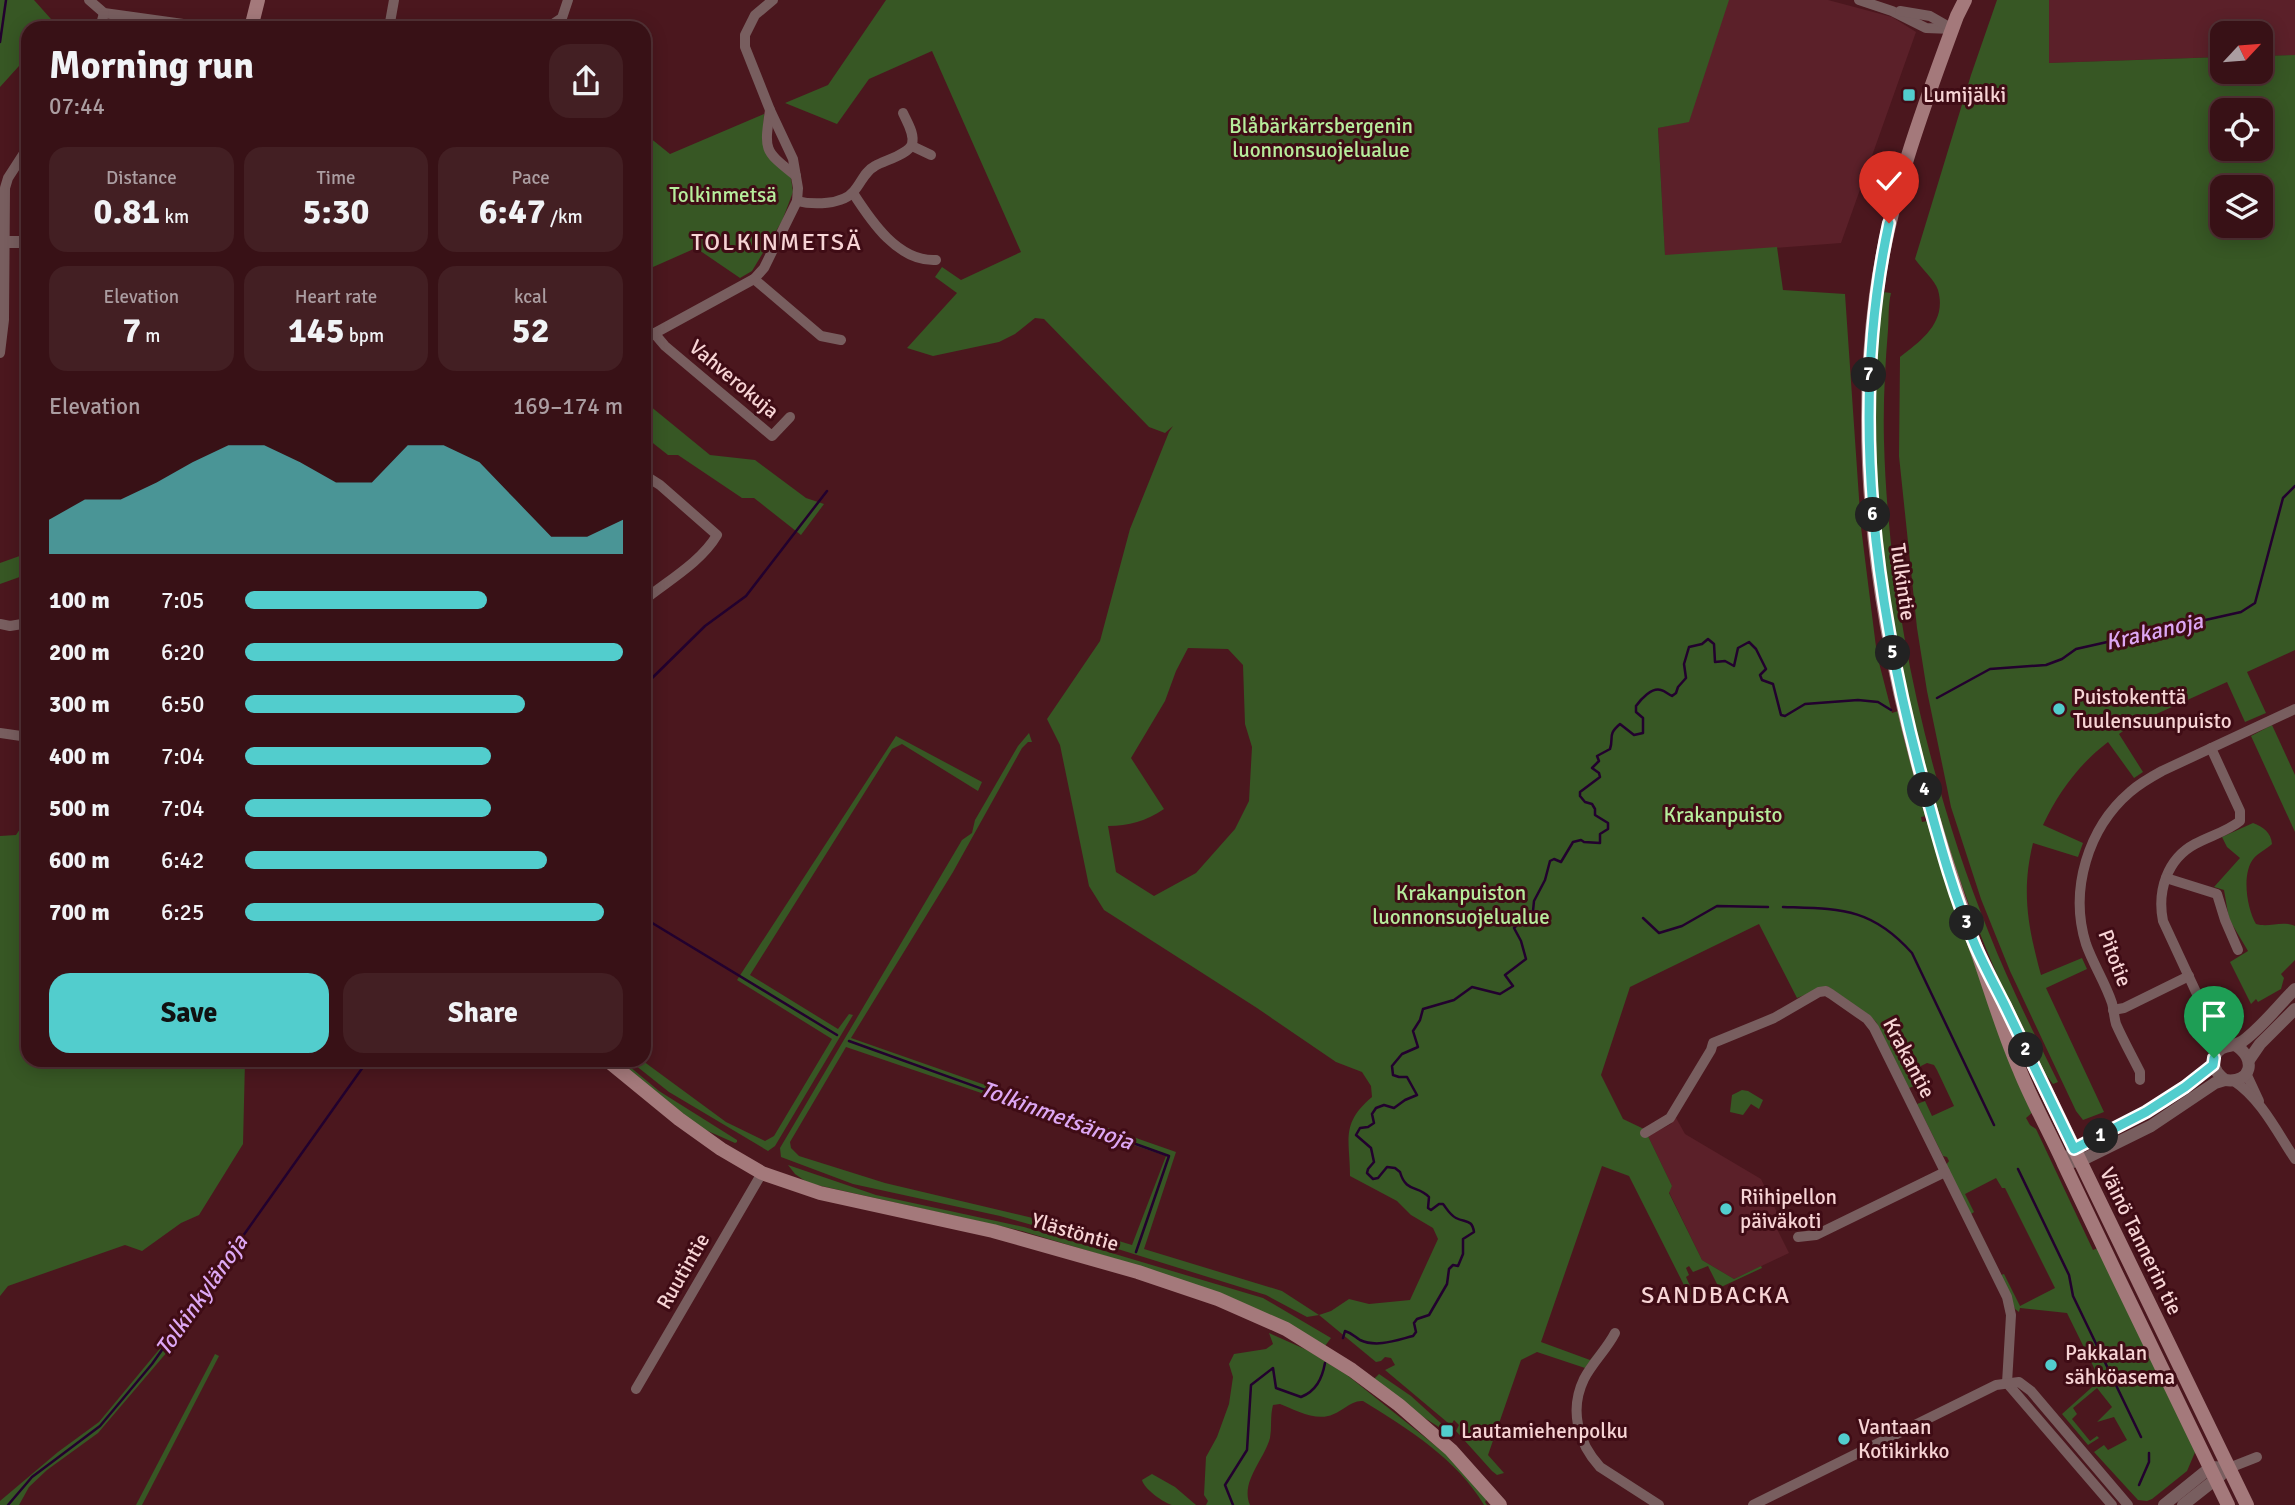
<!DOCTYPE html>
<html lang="en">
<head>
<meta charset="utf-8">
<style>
  body { margin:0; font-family:Signika,sans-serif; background:#431f23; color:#f1f3f6; height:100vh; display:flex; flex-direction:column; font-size:26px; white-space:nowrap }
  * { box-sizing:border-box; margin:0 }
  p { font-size:23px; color:#ab9da1 }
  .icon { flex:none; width:38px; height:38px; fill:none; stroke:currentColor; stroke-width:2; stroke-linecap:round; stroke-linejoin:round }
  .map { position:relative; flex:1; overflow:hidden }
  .sheet { position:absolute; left:21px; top:21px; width:630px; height:1046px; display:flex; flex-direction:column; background:#381116; border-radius:21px; box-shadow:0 4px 18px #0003,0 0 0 2px #523135 }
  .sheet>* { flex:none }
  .needle { width:46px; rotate:64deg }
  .controls { position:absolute; left:2210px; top:21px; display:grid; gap:14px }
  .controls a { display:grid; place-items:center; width:63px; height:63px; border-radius:14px; background:#381116; box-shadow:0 4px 18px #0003,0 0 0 2px #523135; font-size:35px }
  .pin { position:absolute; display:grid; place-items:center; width:60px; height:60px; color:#fff; margin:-72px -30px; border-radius:50% 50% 50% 0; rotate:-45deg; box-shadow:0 0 7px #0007 }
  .pin .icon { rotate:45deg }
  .km { position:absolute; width:35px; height:35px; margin:-18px; border-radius:50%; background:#222; color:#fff; font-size:19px; line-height:35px; text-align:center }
  .round { display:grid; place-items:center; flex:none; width:74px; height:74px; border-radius:21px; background:#431f23 }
  .summary { display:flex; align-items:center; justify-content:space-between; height:119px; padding:0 28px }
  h1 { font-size:38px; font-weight:700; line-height:52px }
  .stats { display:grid; grid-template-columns:repeat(3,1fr); gap:10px; height:119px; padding:7px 28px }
  .stats div { display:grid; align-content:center; border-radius:18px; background:#431f23; text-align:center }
  .stats b { font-size:35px; font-weight:700 }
  .stats small { font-size:19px; font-weight:400 }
  .stats p { font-size:19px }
  .chart { height:196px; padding:14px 28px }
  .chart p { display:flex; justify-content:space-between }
  .chart svg { width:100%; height:126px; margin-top:7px; fill:#52cdcd; opacity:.7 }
  .cta { display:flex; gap:14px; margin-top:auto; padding:14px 28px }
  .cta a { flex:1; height:80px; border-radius:21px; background:#52cdcd; color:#111; font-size:28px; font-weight:700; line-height:80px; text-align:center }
  .cta a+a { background:#431f23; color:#f1f3f6 }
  ul { padding:0 28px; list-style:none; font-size:23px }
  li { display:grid; grid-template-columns:112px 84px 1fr; align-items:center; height:52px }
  li i { height:18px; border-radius:9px; background:#52cdcd }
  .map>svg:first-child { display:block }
</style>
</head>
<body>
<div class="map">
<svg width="2295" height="1505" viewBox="0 0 2295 1505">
  <rect width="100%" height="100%" fill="#4b171e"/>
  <g fill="#5b2029">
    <polygon points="1724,0 1828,0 1892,17 1916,32 1841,243 1665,256 1658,128 1689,121"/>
    <polygon points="2049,0 2295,0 2295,55 2261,56 2261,33 2222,33 2222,57 2049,63"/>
    <polygon points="1675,1116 1685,1134 1761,1179 1783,1225 1777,1229 1789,1253 1734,1279 1702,1260 1669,1192 1672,1186 1648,1136 1671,1124"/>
  </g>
  <g fill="#375724" fill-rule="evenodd">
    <polygon points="0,0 34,0 59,28 28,28 28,56 0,87"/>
    <path d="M886 0H1729L1689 122 1658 128 1665 255 1777 247 1783 290 1845 294 1861 527 1877 655 1892 713 1898 711 1904 739 1926 816 1921 817 1922 822 1927 821 2034 1111 2026 1118 2030 1125 2036 1129 2093 1250 2098 1248 2196 1450 2187 1471 2152 1499 2147 1501 2138 1500 2094 1452 2104 1445 2108 1450 2127 1440 2114 1417 2097 1422 2112 1407 2097 1388 2073 1408 2077 1414 2072 1419 2090 1441 2097 1436 2099 1438 2088 1445 2062 1414 2100 1380 2067 1313 2020 1308 2019 1312 2015 1309 2001 1275 2004 1274 2020 1306 2055 1288 2005 1188H2002L1996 1178 1965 1194 1974 1212 1971 1214 1946 1165 1949 1161 1947 1157 1943 1156 1917 1104 1925 1101 1932 1116 1954 1106 1937 1070 1934 1065 1927 1063 1921 1066 1916 1074 1919 1080 1915 1082 1917 1085 1909 1088 1876 1022 1869 1015 1827 986 1797 998 1759 924 1630 987 1601 1075 1623 1119 1644 1129 1647 1134 1672 1186 1669 1193 1702 1260 1734 1279 1761 1266 1762 1268 1719 1288 1708 1266 1693 1272 1689 1266 1686 1268 1689 1275 1686 1277 1696 1299 1692 1301 1629 1176 1602 1166 1541 1342 1590 1360 1597 1351 1585 1368 1537 1352 1521 1360 1488 1455 1504 1473 1497 1475 1492 1471 1456 1431 1459 1425 1454 1420 1451 1425 1447 1422 1385 1370 1395 1365 1391 1358 1385 1357 1381 1361 1376 1362 1319 1315 1307 1317 1266 1295 1108 1246 1000 1216 853 1184 781 1157 780 1148 962 840 972 833 975 820 1018 746 1029 733 1032 742H1028L1022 748 953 872 851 1038 1176 1152 1144 1249 1282 1291 1319 1315 1331 1311 1349 1299 1369 1304 1410 1300 1438 1239 1433 1228 1411 1215 1397 1201 1350 1176C1350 1140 1340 1124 1372 1097L1371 1086 1362 1072 1336 1062 1257 1008 1104 910 1089 886 1060 745 1047 719 1100 641 1130 529 1169 432 1173 426 1165 433 1149 427 1044 319 1035 318 1015 334 999 342 933 356 907 348 957 293 935 277 942 267 961 280 1021 252 932 51 869 79 837 124 785 103 828 85ZM1188 648 1228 649 1243 665 1245 724 1252 747 1249 801 1235 829 1196 873 1154 896 1116 872 1108 826C1129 826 1146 821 1164 809L1131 758 1165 701 1176 671ZM846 1047 1166 1156 1132 1245 1079 1229 885 1183 799 1156 791 1148 790 1142Z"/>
    <path d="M1997 0H2049V63L2222 57V72H2261V56L2295 55V650L2247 672 2266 713 2245 722 2227 682 2130 726 2119 734 2143 772 2134 778 2108 742C2079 764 2058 793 2043 825L2083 843 2078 857 2033 843C2021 892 2028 927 2041 975L2082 958 2087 969 2046 988 2104 1112 2083 1120 2076 1111 2010 971 1981 899 1951 807 1927 691 1917 628 1899 456 1900 357C1922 340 1947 322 1938 290 1935 280 1921 268 1915 259L1971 75ZM2222 110H2261V149H2222ZM2222 187H2261V226H2222Z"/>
    <polygon points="764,114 763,138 791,178 793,192 782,221 752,271 740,278 696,248 644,271 644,133 670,154"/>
    <path d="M1883 292 1891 293C1888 305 1889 318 1888 330 1885 367 1883 404 1884 441 1888 604 1928 782 1989 933 2009 984 2034 1033 2058 1082L2053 1084C2039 1067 2031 1048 2022 1029 2008 1000 1995 971 1983 941 1915 770 1874 583 1875 398 1875 363 1879 328 1883 292Z"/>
    <polygon points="644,401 710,455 755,460 806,498 824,504 801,535 754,498 742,498 678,455 668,455 644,436"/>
    <polygon points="28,553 28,574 0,584 0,563"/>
    <polygon points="2272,725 2295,775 2295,832 2251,736"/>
    <polygon points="896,736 982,782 978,791 902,744 892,749 750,975 838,1029 849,1014 853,1015 775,1146 768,1151 669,1092 630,1061 643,1061 726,1122 765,1141 774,1136 832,1039 737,980"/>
    <polygon points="28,817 28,1060 245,1061 243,1144 199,1215 181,1223 142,1251 125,1245 8,1286 0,1296 0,836 16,835"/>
    <path d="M2253 823C2263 827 2271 832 2272 844 2267 849 2258 853 2254 858 2241 873 2247 909 2256 924 2270 928 2281 920 2295 926V960L2281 974 2284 978 2281 989 2258 1002 2256 999 2251 1004 2230 962 2248 951 2229 919 2224 890 2214 887 2240 858 2227 847 2222 837Z"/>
    <polygon points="617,1061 623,1061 659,1091 737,1140 737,1142 735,1143 701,1128"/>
    <polygon points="1742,1090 1748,1091 1763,1100 1759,1109 1751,1104 1743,1115 1730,1112 1732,1095"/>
    <polygon points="788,1165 876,1195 1024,1227 1263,1298 1331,1338 1325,1346 1142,1267 1022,1231 808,1183 795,1174"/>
    <polygon points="179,1324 183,1330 179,1338 98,1433 47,1470 29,1487 19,1505 0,1505 0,1501 58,1452 99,1422 172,1334 175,1325"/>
    <path d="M1269 1333 1307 1350 1347 1375 1451 1458 1487 1499 1485 1502 1487 1505H1484C1457 1459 1408 1429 1363 1401 1350 1400 1342 1413 1328 1416 1313 1420 1293 1409 1280 1404L1273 1405C1270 1416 1272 1427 1270 1438 1264 1460 1240 1482 1250 1505H1206L1208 1501 1204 1495 1206 1457 1217 1437 1229 1404 1233 1377 1229 1364 1234 1354 1266 1349 1273 1344Z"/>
    <polygon points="215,1354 219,1356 142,1505 136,1505"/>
    <polygon points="1379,1374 1411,1396 1444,1426 1442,1429 1420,1415 1374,1379"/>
    <path d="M1152 1474 1175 1487 1196 1505C1189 1505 1179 1505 1172 1505 1164 1503 1144 1489 1142 1480Z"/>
  </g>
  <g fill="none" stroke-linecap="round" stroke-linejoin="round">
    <g stroke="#22012e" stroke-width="2.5">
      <polyline points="0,42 6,0"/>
      <polyline points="644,686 705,626 746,596 827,491"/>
      <polyline points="1937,698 1990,669 2046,665 2062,659 2076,649 2241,612 2255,603 2283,498 2295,486"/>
      <path d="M1783 907C1840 909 1871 907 1912 953L1994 1125"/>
      <polyline points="644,918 837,1035"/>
      <polyline points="1643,918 1659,933 1682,926 1717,906 1768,907"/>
      <polyline points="849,1041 1169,1156 1136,1252"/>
      <polyline points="2018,1169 2069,1275 2073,1296 2141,1437"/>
      <path d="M1343 1338 1345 1331C1352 1333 1355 1337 1360 1340 1377 1348 1397 1340 1413 1336L1416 1332 1414 1323 1417 1319 1429 1315 1447 1284 1449 1269 1453 1265 1458 1266 1463 1254V1239L1474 1232C1472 1219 1466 1223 1456 1218 1450 1215 1447 1209 1443 1204H1439L1431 1210 1428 1208 1429 1197C1418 1185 1406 1193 1400 1172L1395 1168 1387 1167 1378 1178 1373 1179 1367 1173 1368 1169 1374 1162 1371 1148 1356 1135 1360 1128 1368 1127 1374 1123 1372 1114 1376 1108 1384 1105 1394 1108 1405 1100 1417 1095 1407 1077H1399L1393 1075 1392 1066 1402 1054 1418 1047 1413 1031 1420 1020 1423 1009 1454 1000 1472 987 1500 994 1513 986 1505 975 1526 959 1521 941 1514 928 1523 919 1532 921 1534 901 1545 880 1550 861 1554 859 1561 862 1573 842 1581 840 1584 842 1600 843V834L1608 829V823L1595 815V809L1592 804 1585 802 1580 796V792L1600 777 1599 773 1592 768 1599 761 1597 756 1610 749C1614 737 1607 735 1620 724L1634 735 1643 733V718L1636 712V706C1641 699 1652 687 1661 690 1665 691 1668 694 1672 696L1676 693 1678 687 1686 678 1684 664 1689 647 1702 644 1708 639 1714 644 1715 662 1725 661 1734 666 1738 648 1749 642 1756 649 1766 669 1760 675 1762 680 1773 684 1781 715 1785 716 1805 704 1858 700 1878 702 1891 710"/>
      <polyline points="2139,1485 2149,1462 2149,1453"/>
      <polyline points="8,1505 32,1477 100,1426 152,1364 368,1060"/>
      <path d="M1233 1505 1225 1485 1247 1450 1251 1385 1273 1368 1276 1388 1301 1397C1316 1391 1322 1379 1325 1363"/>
    </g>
    <g stroke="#785e5f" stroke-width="10">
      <polyline points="89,0 104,13 212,28"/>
      <polyline points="1859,0 1892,11 1926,28 1952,29"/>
      <polyline points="1900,11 1930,16 1951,28"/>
      <polyline points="100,28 104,13"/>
      <polyline points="389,28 394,0"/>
      <polyline points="547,28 562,18 568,0"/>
      <path d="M770 110C764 152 764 150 796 176"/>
      <polyline points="912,146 931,155"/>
      <path d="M853 193C871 221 898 262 936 260"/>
      <path d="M797 201C813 205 843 205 854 191 862 182 864 172 875 166 885 160 908 155 912 144 915 134 907 122 903 113"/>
      <polyline points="754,279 821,336 841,340"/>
      <polyline points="654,333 665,346 772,436 790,417"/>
      <polyline points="644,339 754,279 764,268 797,201 798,188 793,159 770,110 745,47 745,35 755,15 773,0"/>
      <polyline points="0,353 4,320 5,188 8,178 28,147"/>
      <path d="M644 479 649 478 660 485 717 535C701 562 669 580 644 600"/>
      <polyline points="0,624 10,626 28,623"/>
      <polyline points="0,733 28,737"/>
      <path d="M2211 748 2240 811V821C2228 831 2210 836 2195 844 2167 859 2157 891 2163 921L2222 1048"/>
      <polyline points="2166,878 2217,894 2225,920 2238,950"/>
      <polyline points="2113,1010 2124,1008 2189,976"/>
      <polyline points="2246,1073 2259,1101"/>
      <path d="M2140 1080V1072C2132 1056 2123 1040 2116 1024 2114 1017 2114 1010 2112 1003 2105 982 2093 964 2086 944 2069 890 2088 828 2130 792 2140 783 2151 777 2162 771L2295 709"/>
      <path d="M2234 1081C2261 1099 2277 1132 2295 1159"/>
      <polyline points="1645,1133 1670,1118 1711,1050 1713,1043 1774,1018 1819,992 1826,991 1831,994 1867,1019 1874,1028 2007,1297 2011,1315 2007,1383"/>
      <polyline points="1798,1237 1816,1235 1945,1172"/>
      <path d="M1615 1333C1607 1349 1592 1363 1584 1379 1569 1410 1578 1443 1600 1467L1659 1505"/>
      <polyline points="2007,1383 2112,1505"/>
      <polyline points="636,1389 762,1173"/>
      <polyline points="2229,1468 2257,1457"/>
      <polyline points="1753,1505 1996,1385 2019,1382 2031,1391 2128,1505"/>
    </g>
    <g stroke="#785e5f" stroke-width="12">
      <polyline points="0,242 28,242"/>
      <path d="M2235 1045C2257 1058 2252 1084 2225 1080 2217 1074 2211 1066 2215 1056 2221 1043 2233 1048 2243 1041 2262 1027 2278 1006 2295 989"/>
      <polyline points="2249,1060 2260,1044 2295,1009"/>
      <polyline points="2069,1156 2074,1149 2164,1102 2213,1065"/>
      <polyline points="2071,1162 2080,1161 2151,1126 2215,1083 2225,1080"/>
      <polyline points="2164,1505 2211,1467 2229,1468"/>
      <polyline points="2183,1505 2221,1475"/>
    </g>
    <g stroke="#a4797b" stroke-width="14">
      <path d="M1965 0 1957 16C1923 108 1889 198 1876 296 1847 515 1901 740 1975 945 1990 987 2002 1030 2020 1071 2033 1103 2050 1133 2064 1164 2118 1278 2173 1392 2228 1505"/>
      <polyline points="251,28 258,0"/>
      <polyline points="2003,1002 2247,1505"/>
      <polyline points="607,1060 679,1119 721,1149 762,1173 820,1193 993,1231 1138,1272 1218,1299 1286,1329 1352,1370 1399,1405 1451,1450 1500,1505"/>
    </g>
  </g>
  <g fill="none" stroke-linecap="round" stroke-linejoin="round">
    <defs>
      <path id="route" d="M1889 223C1848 413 1875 608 1926 793 1940 844 1954 896 1975 945 1984 966 1995 986 2005 1006 2028 1054 2051 1102 2074 1149L2146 1112 2185 1087 2213 1065 2214 1058"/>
    </defs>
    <use href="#route" stroke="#fff" stroke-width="14"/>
    <use href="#route" stroke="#52cdcd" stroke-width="9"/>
  </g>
  <g fill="#52cdcd" stroke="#3f0c15" stroke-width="2.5">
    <rect x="1902" y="88" width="14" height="14" rx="3.5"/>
    <circle cx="2059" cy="709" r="7"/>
    <circle cx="1726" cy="1209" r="7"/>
    <circle cx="2051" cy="1365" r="7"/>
    <rect x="1440" y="1424" width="14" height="14" rx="3.5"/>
    <circle cx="1844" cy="1439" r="7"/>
  </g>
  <g text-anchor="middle" stroke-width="6" stroke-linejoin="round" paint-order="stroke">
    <g font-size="21" fill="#f7d4d5" stroke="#3f0c15" text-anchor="start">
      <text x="1923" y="102">Lumijälki</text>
      <text x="2073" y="704">Puistokenttä<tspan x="2073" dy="24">Tuulensuunpuisto</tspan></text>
      <text x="1740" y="1204">Riihipellon<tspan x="1740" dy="24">päiväkoti</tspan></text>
      <text x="2065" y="1360">Pakkalan<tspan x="2065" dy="24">sähköasema</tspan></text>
      <text x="1858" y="1434">Vantaan<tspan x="1858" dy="24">Kotikirkko</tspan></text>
      <text x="1461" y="1438">Lautamiehenpolku</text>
    </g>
    <g font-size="21" fill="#b7ed9c" stroke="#3f0c15">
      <text x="1321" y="133">Blåbärkärrsbergenin<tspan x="1321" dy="24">luonnonsuojelualue</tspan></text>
      <text x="723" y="202">Tolkinmetsä</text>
      <text x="1723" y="822">Krakanpuisto</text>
      <text x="1461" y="900">Krakanpuiston<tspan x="1461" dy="24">luonnonsuojelualue</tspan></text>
    </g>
    <g font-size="21" fill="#f7d4d5" stroke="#3f0c15">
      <text transform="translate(734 379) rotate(40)" y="7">Vahverokuja</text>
      <text transform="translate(1903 582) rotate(82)" y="7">Tulkintie</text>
      <text transform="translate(2115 958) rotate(69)" y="7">Pitotie</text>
      <text transform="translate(1909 1058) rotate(62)" y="7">Krakantie</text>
      <text transform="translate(1075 1232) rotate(16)" y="7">Ylästöntie</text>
      <text transform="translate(2141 1241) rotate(64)" y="7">Väinö Tannerin tie</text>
      <text transform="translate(683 1271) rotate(-60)" y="7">Ruutintie</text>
    </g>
    <g font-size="23" font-style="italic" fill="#dda7f4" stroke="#3f0c15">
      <text transform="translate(2154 631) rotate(-13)" y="8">Krakanoja</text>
      <text transform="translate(1057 1115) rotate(20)" y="8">Tolkinmetsänoja</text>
      <text transform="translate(201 1295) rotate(-55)" y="8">Tolkinkylänoja</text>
    </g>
    <g font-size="24" letter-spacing="2" fill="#f7d4d5" stroke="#3f0c15">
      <text x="777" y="250">TOLKINMETSÄ</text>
      <text x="1716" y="1303">SANDBACKA</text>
    </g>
  </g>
</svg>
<div class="controls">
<a><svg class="needle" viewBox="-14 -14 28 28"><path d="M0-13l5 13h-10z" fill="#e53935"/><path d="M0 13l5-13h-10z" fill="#ab9da1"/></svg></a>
<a><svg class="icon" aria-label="locate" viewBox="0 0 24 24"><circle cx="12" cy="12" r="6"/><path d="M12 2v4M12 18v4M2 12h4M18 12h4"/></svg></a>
<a><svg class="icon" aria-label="layers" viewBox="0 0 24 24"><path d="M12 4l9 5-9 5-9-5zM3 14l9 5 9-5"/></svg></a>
</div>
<div class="pin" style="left:2214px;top:1058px;background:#1e9e55"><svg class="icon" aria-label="arrive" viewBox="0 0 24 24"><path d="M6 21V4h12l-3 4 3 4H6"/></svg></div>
<div class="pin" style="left:1889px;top:223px;background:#d93025"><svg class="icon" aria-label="check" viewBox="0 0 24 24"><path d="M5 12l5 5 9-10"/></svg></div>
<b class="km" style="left:2101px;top:1136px">1</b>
<b class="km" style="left:2026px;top:1050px">2</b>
<b class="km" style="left:1967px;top:923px">3</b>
<b class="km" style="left:1925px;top:790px">4</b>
<b class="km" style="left:1893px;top:653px">5</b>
<b class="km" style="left:1873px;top:515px">6</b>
<b class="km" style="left:1869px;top:375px">7</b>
<section class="sheet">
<div class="summary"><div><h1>Morning run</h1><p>07:44</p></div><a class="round"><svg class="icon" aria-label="share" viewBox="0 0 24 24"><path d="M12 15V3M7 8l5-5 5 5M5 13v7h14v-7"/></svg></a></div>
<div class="stats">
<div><p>Distance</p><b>0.81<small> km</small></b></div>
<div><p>Time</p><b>5:30</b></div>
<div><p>Pace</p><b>6:47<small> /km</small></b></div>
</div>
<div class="stats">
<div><p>Elevation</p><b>7<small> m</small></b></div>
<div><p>Heart rate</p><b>145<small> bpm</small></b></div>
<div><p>kcal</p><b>52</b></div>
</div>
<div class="chart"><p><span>Elevation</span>169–174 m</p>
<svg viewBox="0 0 160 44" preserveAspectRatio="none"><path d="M0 44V32L10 25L20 25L30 19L40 12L50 6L60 6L70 12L80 19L90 19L100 6L110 6L120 12L130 25L140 38L150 38L160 32V44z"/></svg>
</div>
<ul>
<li><b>100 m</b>7:05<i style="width:64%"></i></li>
<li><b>200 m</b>6:20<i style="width:100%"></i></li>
<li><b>300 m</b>6:50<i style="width:74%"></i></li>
<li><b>400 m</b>7:04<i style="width:65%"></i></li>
<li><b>500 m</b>7:04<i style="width:65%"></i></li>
<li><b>600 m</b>6:42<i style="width:80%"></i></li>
<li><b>700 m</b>6:25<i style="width:95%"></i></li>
</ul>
<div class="cta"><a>Save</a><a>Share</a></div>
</section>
</div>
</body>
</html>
